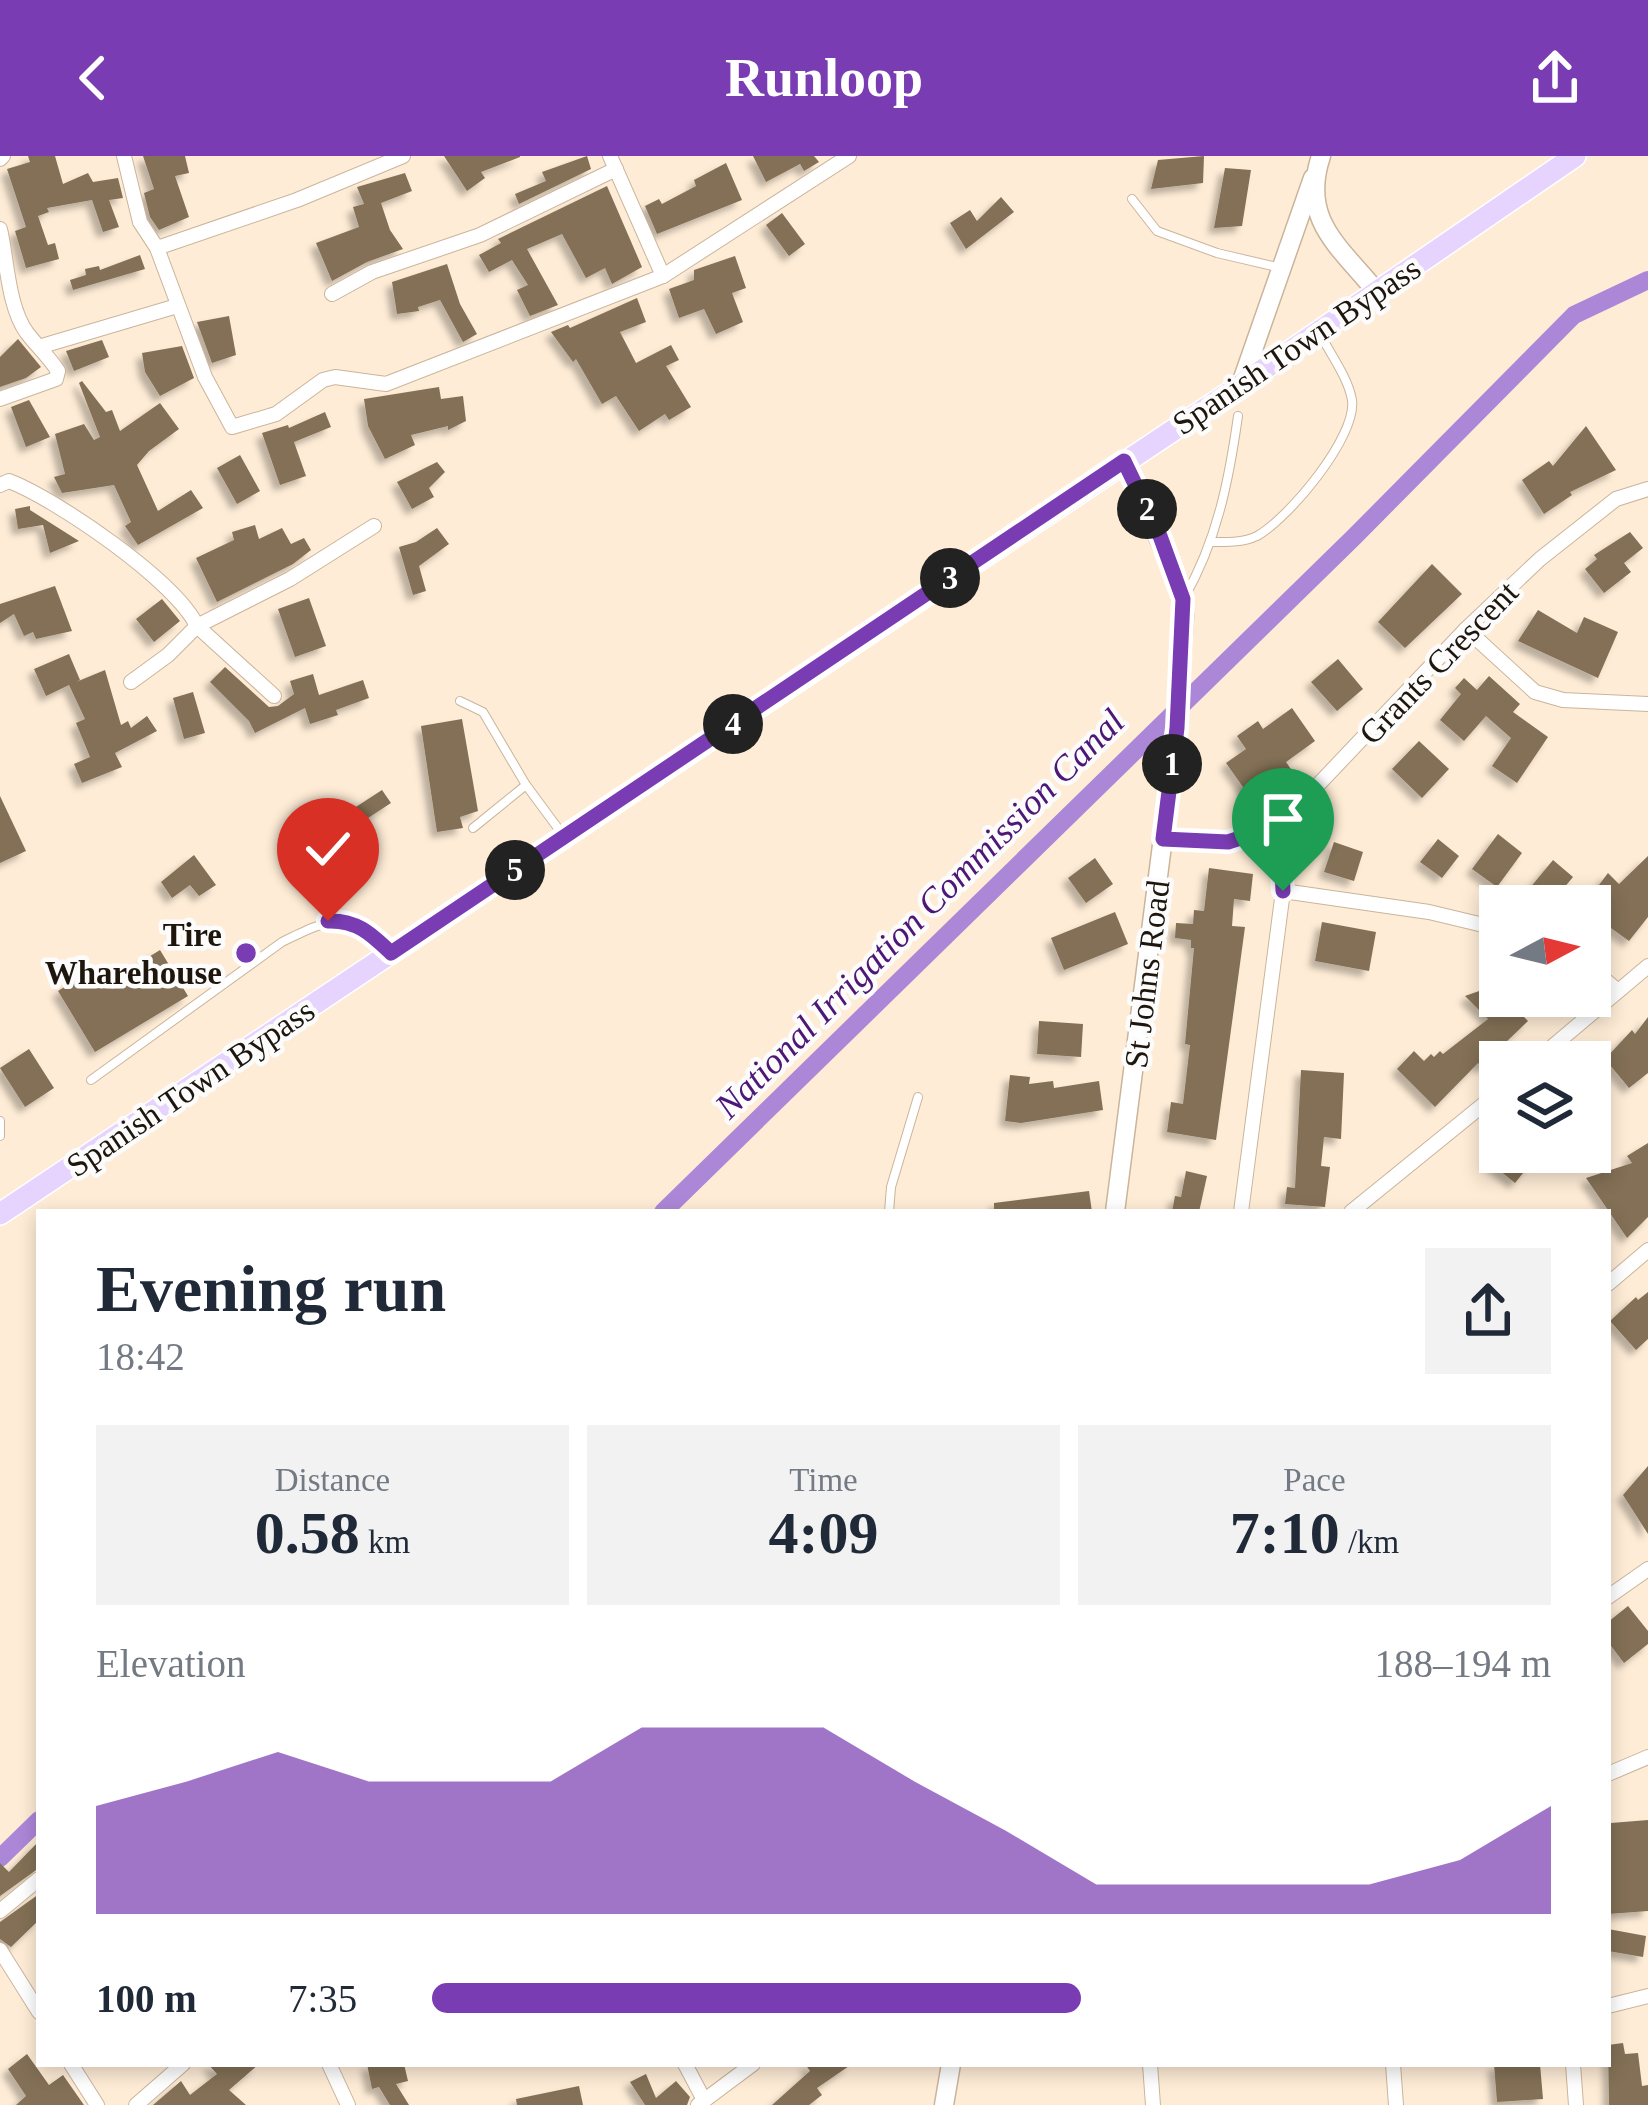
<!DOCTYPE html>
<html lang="en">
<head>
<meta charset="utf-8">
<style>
  body { margin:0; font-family:"Times New Roman",serif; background:#f2f2f3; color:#1f2937; height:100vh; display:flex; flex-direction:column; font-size:45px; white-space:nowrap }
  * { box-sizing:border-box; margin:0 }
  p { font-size:39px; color:#747a83 }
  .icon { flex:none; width:66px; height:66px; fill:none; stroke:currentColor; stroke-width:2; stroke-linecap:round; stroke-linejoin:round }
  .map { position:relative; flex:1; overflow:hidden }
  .panel { position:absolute; left:36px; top:1053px; width:1575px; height:858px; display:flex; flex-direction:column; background:#fff; border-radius:0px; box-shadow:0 6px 18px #0003 }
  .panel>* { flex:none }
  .needle { width:78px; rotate:83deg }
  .buttons { position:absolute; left:1479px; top:729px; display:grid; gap:24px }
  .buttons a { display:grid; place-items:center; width:132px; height:132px; border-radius:0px; background:#fff; box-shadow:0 6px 18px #0003; font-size:60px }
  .pin { position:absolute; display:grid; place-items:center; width:102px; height:102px; color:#fff; margin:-123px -51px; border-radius:50% 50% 50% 0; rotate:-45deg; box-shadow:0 0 12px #0007 }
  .pin .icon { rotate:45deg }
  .km { position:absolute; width:60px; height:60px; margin:-30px; border-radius:50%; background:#222; color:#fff; font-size:33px; line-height:60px; text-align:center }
  .round { display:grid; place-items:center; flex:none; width:126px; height:126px; border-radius:0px; background:#f2f2f3 }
  .summary { display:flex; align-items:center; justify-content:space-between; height:204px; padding:0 60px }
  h1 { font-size:66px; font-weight:600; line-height:90px }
  .stats { display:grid; grid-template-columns:repeat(3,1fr); gap:18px; height:204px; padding:12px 60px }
  .stats div { display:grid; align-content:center; border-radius:0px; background:#f2f2f3; text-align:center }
  .stats b { font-size:60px; font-weight:600 }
  .stats small { font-size:33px; font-weight:400 }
  .stats p { font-size:33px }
  .chart { height:336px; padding:24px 60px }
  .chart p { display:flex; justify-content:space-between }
  .chart svg { width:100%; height:216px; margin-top:12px; fill:#793cb2; opacity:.7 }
  ul { padding:0 60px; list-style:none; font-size:39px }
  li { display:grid; grid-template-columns:192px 144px 1fr; align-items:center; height:90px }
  li i { height:30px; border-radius:15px; background:#793cb2 }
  header { display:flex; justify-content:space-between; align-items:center; height:156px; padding:0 60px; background:#793cb2; color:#fff; font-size:54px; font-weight:600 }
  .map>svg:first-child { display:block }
</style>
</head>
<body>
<header><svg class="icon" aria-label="back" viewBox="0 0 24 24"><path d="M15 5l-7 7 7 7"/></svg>Runloop<svg class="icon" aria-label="share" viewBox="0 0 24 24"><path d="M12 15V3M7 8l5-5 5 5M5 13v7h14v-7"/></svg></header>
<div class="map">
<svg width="1648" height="1949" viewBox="0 0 1648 1949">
  <defs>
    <filter id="shadow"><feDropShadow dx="-6" dy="6" stdDeviation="3" flood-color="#0004"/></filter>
  </defs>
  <rect width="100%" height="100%" fill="#feecd6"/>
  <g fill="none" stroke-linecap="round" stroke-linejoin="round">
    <g stroke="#ac87d8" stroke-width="18">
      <polyline points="663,1056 1354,381 1574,159 1648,124"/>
      <polyline points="0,1702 39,1664"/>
    </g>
  </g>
  <g fill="#837057" filter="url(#shadow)">
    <polygon points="28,0 55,0 63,28 88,17 93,26 118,22 123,42 109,44 119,71 103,76 92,44 47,52 49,56 38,60 48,89 55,87 59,103 26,112 15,75 26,71 7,13 30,6"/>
    <polygon points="143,0 185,0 189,17 175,20 189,61 159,74 150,61 144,37 154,33"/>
    <polygon points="444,0 520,0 520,1 481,16 485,22 467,35"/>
    <polygon points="587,0 591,13 519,48 515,38 546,25 542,16"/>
    <polygon points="753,0 814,0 819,6 804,15 800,8 766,26"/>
    <polygon points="1204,0 1203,27 1151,33 1158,4"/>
    <polygon points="726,7 742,44 657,78 645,50 659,43 662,48 696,30 694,24"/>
    <polygon points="1225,12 1251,14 1242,70 1214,72"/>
    <polygon points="405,17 412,35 381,47 390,74 403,93 367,106 332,125 316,87 359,71 353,51 364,48 357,31"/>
    <polygon points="607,30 642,111 612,128 605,112 586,122 562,78 527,93 558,149 530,160 517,134 528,129 512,104 489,116 479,99 501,87 498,83"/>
    <polygon points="1001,41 1014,56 966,93 950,67 970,54 977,65"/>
    <polygon points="782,57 805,88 789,100 766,69"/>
    <polygon points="140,99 145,113 73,134 70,124 86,119 85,113 99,110 100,114"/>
    <polygon points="735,100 746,132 732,137 743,166 716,178 704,153 679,162 669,133 694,124 694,114"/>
    <polygon points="447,108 460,148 477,178 463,186 440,144 418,151 419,155 397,158 392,126"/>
    <polygon points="637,142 646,166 620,176 636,207 671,189 679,204 666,210 691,251 669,264 665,258 639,275 616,240 602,248 576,203 573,206 551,176 568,169 570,172"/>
    <polygon points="229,160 236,199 212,207 197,166"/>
    <polygon points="18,183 41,211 26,222 0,231 0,201"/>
    <polygon points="102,184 109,201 74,215 66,195"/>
    <polygon points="182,190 194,222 160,240 145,216 142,197"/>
    <polygon points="82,225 106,256 112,254 120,275 160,247 179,273 149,295 137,309 158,355 191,334 203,352 138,389 125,370 131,366 114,329 62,337 54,321 65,318 55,278 84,268 94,284 100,281 79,227"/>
    <polygon points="439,231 441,243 463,240 466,265 448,274 448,270 411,279 415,289 385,303 368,270 364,243"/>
    <polygon points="29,244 50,281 26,291 11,251"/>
    <polygon points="325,256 331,271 294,286 306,320 280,329 262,277 288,269 289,272"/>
    <polygon points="1586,270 1616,314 1570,336 1572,339 1544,358 1522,324 1549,305 1553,310"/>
    <polygon points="240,299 260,335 237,348 217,312"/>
    <polygon points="437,306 445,316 429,332 434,341 412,353 397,326"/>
    <polygon points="30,350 30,354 79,385 50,397 43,369 18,373 15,353"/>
    <polygon points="255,369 259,383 282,372 291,388 304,382 311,394 293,408 217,446 196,402 234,384 232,376"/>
    <polygon points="437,372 449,388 419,410 426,435 413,439 399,391 416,386"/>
    <polygon points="1630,376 1643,392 1624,407 1631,416 1604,437 1585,413 1597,403 1594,399"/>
    <polygon points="1432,408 1462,438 1405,492 1378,466"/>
    <polygon points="55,430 72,475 36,483 33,476 24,480 14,458 0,467 0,448"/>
    <polygon points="309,442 326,490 295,501 278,453"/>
    <polygon points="162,443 180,465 154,486 136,463"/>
    <polygon points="1538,454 1577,477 1584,461 1618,476 1598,522 1518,485"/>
    <polygon points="69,498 80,524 76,526 105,514 121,569 128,565 131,572 147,560 157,575 115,597 122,611 82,627 74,608 90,601 76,567 85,563 69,529 46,540 34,513"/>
    <polygon points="1338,503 1363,533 1337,555 1311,526"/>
    <polygon points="225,511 269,551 278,550 294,538 290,525 313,518 319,539 363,524 369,542 336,554 338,559 310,568 305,552 255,577 249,565 210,526"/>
    <polygon points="1489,520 1520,548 1513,556 1548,581 1517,627 1492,610 1511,582 1486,560 1464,585 1440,564 1461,538 1455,532 1464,522 1477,534"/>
    <polygon points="193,536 205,577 184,583 173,542"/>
    <polygon points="1292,552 1315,585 1286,606 1295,619 1255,648 1226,607 1246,593 1237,580 1258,565 1263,573"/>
    <polygon points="462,563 478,655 460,661 463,672 437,676 421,570"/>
    <polygon points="1419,585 1449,613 1422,642 1392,613"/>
    <polygon points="382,634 391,647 345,677 368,713 355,722 322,673"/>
    <polygon points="0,640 26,695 0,707"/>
    <polygon points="1498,678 1522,697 1497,731 1472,713"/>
    <polygon points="1438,683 1459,700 1442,722 1420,706"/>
    <polygon points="1334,686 1363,696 1354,725 1324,716"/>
    <polygon points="194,699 216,729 199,740 190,729 172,742 161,726"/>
    <polygon points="1648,700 1648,761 1629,785 1590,757 1590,750 1583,750 1608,717 1619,728"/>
    <polygon points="1095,702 1113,728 1086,747 1068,722"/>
    <polygon points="1553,704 1573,721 1549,750 1529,733"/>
    <polygon points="1209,712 1253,718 1250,745 1234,743 1232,770 1245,771 1216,984 1167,976 1171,946 1183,948 1190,889 1185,888 1194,792 1191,792 1191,784 1175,782 1176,767 1193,768 1194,754 1204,755"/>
    <polygon points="1115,756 1128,788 1064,814 1051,782"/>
    <polygon points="1322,766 1376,776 1369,815 1315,805"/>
    <polygon points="160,794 188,840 95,896 58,835 93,813 102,830"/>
    <polygon points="1482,834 1493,844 1500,837 1528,865 1503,889 1506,893 1482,912 1478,907 1435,951 1397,913 1414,895 1424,905 1431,898 1434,901 1440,895 1443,898 1488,863 1465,840"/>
    <polygon points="1648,861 1648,917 1629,932 1605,903 1632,874 1635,878"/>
    <polygon points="1039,865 1083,868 1081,901 1037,898"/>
    <polygon points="29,893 54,932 25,951 0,912"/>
    <polygon points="1301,914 1344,917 1341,983 1324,981 1321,1010 1330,1011 1325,1051 1285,1048 1287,1031 1295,1032"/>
    <polygon points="1010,919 1030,921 1029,928 1053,925 1054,932 1099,925 1103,954 1021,967 1005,965"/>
    <polygon points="1648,987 1648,1061 1627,1082 1586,1022 1632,1007 1627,1000"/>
    <polygon points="1495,996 1540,996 1515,1027 1488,1005"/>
    <polygon points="1186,1015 1207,1020 1199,1056 1172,1056 1175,1040 1181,1041"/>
    <polygon points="1089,1035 1092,1056 994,1056 994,1047"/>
    <polygon points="1648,1136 1648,1183 1636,1194 1610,1165 1636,1141 1638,1144"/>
    <polygon points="1648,1310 1648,1378 1623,1339"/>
    <polygon points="1628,1450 1648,1475 1648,1488 1624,1507 1608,1486 1608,1466"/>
    <polygon points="1648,1664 1648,1755 1608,1758 1611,1667"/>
    <polygon points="39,1685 39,1712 0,1740 0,1707 9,1716"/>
    <polygon points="39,1738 39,1764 11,1791 0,1783 0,1766"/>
    <polygon points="1608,1773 1646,1780 1643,1801 1608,1795"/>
    <polygon points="1623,1887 1625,1898 1638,1897 1642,1930 1648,1929 1648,1949 1609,1949 1608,1889"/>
    <polygon points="27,1898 49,1929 63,1919 84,1949 16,1949 26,1940 8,1913"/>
    <polygon points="208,1908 259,1908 229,1934 246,1949 153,1949 181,1925 190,1939 217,1918"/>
    <polygon points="367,1908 404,1908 408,1925 396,1928 409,1949 390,1949 379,1931 372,1933"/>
    <polygon points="805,1908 852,1908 817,1932 822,1939 809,1949 772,1949 810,1915"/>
    <polygon points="1494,1908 1540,1908 1543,1943 1497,1946"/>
    <polygon points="646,1918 656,1942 676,1925 690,1941 687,1949 645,1949 630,1926"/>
    <polygon points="579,1930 583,1949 517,1949 516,1943"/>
  </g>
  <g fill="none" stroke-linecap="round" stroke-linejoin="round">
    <defs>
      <g id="lane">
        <polyline points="1132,43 1157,75 1217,97 1277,111"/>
        <path d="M1210 386C1227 386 1242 387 1257 380 1288 363 1357 281 1352 244 1348 221 1329 196 1319 176"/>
        <path d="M1184 442C1217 385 1229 324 1238 260"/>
        <polyline points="460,545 483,556 526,629 563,679"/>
        <polyline points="473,672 526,629"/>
        <path d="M91 924 282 786C332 761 347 755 390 796"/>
        <polyline points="0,965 0,980"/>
        <polyline points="889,1056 891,1031 918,941"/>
      </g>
      <g id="street">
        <polyline points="124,0 140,66 157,92 205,221 232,271 276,258 323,224 335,221 386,228 663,120 849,0"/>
        <polyline points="610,0 663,120"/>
        <polyline points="0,3 3,0"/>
        <path d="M0 73C7 104 8 151 27 177 37 190 49 201 58 215L56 223 0 243"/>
        <polyline points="157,92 297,44 403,0"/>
        <polyline points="332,138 372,116 480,79 616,13"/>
        <polyline points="42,190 177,150"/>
        <path d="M0 329 9 325C56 343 176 425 197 470L290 423 374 370"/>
        <polyline points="1466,473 1535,536 1563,544 1648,548"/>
        <polyline points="131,526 168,499 197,470 274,540"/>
        <polyline points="1163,683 1228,686 1280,669 1466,473 1540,403 1616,343 1648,333"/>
        <polyline points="1283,735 1429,756 1500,773"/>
        <polyline points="1590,811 1618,835"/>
        <polyline points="1534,906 1648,810"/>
        <polyline points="1241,1056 1283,735 1280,669"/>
        <polyline points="1351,1056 1500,935"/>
        <polyline points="1608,1128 1648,1094"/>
        <polyline points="1608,1441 1648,1413"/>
        <polyline points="1608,1618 1648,1601"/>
        <polyline points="0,1755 39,1723"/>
        <polyline points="0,1794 39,1856"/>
        <polyline points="1608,1850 1648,1840"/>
        <polyline points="71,1908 97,1949"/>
        <polyline points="329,1908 348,1949"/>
        <polyline points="685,1908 704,1944"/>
        <polyline points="1150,1908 1153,1949"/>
        <polyline points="1393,1908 1396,1949"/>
        <polyline points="1573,1908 1576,1949"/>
        <polyline points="136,1949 183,1908"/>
        <polyline points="698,1949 753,1908"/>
      </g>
      <g id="secondary">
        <path d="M1321 0C1300 63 1338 89 1375 134"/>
        <polyline points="1241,228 1313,22"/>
        <polyline points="1115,1056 1177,572 1184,459 1178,425 1124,305"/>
        <polyline points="944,1949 951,1908"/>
      </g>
      <polyline id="primary" points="0,1058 1229,237 1575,0"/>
    </defs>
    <use href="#lane" stroke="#cab59b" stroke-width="10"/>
    <use href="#street" stroke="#cab59b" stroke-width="16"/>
    <use href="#secondary" stroke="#cab59b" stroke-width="21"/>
    <use href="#primary" stroke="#fff" stroke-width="24"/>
    <use href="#lane" stroke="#fff" stroke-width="8"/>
    <use href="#street" stroke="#fff" stroke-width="14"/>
    <use href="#secondary" stroke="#fff" stroke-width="18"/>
    <use href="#primary" stroke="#e6d4fe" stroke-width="21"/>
  </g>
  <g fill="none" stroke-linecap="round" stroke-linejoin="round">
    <defs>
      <path id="route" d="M328 765C357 764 371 778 391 797L1124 305 1160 380 1183 443 1177 572 1163 683 1228 686 1280 669 1283 735"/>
    </defs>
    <use href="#route" stroke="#fff" stroke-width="24"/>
    <use href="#route" stroke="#793cb2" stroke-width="15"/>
  </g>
  <circle fill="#793cb2" stroke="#fcfcfc" stroke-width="4.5" cx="246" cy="797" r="12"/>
  <g text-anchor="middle" stroke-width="9" stroke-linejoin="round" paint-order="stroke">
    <g font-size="33" fill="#1e160c" stroke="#fcfcfc">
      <text transform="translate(1296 189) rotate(-34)" y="12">Spanish Town Bypass</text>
      <text transform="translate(1438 506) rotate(-46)" y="12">Grants Crescent</text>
      <text transform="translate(1146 818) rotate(-83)" y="12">St Johns Road</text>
      <text transform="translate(190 931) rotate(-34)" y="12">Spanish Town Bypass</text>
    </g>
    <g font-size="33" font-weight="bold" fill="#1e160c" stroke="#fcfcfc" text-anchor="end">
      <text x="222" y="790">Tire<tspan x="222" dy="38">Wharehouse</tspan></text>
    </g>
    <g font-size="36" font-style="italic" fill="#4c1776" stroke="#fcfcfc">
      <text transform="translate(919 757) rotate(-45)" y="13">National Irrigation Commission Canal</text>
    </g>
  </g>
</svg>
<div class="buttons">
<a><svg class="needle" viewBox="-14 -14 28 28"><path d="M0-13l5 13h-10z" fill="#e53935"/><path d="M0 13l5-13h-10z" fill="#747a83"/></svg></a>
<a><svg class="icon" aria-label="layers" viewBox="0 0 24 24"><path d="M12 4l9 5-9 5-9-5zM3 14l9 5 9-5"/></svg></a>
</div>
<div class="pin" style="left:1283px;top:735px;background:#1e9e55"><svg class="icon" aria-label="arrive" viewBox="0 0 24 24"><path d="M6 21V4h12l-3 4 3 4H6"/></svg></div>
<div class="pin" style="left:328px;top:765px;background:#d93025"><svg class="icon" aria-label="check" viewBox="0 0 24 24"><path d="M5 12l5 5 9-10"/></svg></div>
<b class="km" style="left:1172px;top:608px">1</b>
<b class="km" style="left:1147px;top:353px">2</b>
<b class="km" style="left:950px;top:422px">3</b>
<b class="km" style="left:733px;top:568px">4</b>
<b class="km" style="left:515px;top:714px">5</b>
<section class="panel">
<div class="summary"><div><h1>Evening run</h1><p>18:42</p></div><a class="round"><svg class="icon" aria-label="share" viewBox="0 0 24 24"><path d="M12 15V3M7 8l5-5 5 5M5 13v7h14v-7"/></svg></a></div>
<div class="stats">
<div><p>Distance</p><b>0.58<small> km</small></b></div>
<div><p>Time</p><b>4:09</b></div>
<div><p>Pace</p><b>7:10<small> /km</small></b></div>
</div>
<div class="chart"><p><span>Elevation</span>188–194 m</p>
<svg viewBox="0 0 160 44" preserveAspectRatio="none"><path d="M0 44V22L10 17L20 11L30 17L40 17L50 17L60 6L70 6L80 6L90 17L100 27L110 38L120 38L130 38L140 38L150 33L160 22V44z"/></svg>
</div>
<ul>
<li><b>100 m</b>7:35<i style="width:58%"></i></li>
</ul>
</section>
</div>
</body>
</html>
